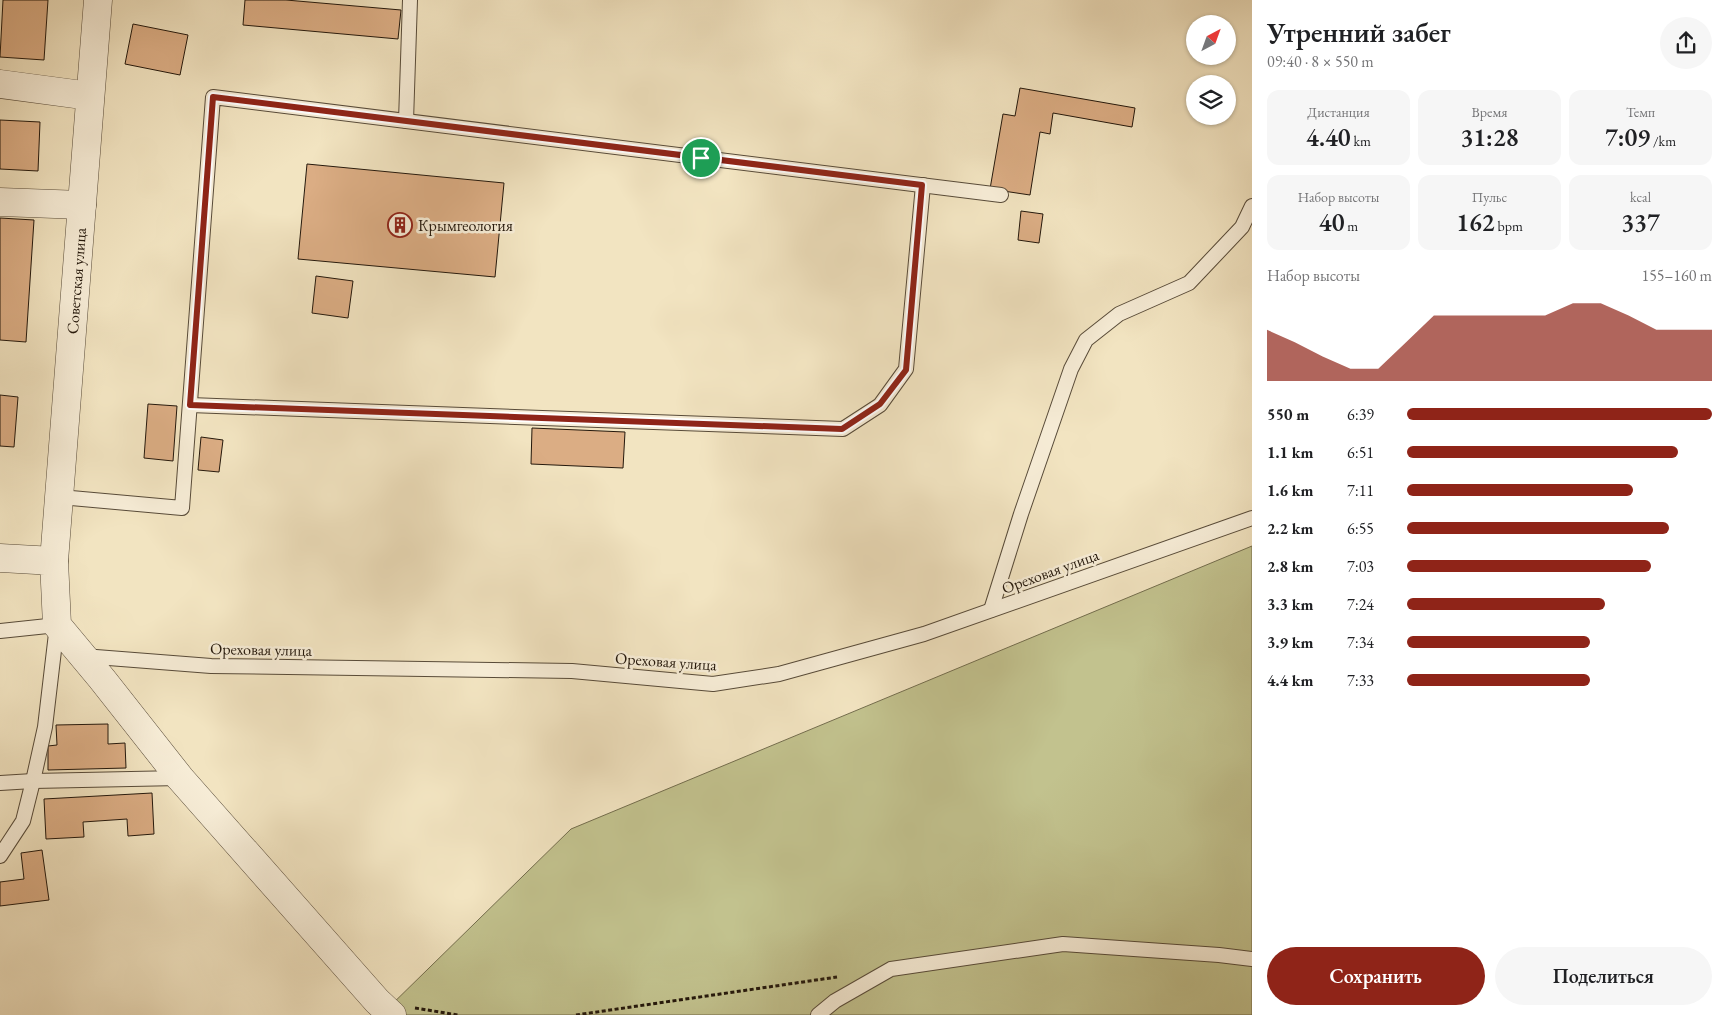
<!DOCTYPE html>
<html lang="ru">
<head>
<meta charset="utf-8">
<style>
  body { margin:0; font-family:"EB Garamond",serif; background:#f6f6f6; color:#202124; height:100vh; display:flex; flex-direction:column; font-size:19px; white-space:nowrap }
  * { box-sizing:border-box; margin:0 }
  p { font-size:16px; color:#757577 }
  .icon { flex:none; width:28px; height:28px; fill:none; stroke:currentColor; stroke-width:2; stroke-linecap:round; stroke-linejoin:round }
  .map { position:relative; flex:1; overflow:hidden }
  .drawer { display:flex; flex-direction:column; background:#fff; width:475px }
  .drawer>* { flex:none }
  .needle { width:32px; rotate:41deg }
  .tools { position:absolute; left:1186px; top:15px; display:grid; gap:10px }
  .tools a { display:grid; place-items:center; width:50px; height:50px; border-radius:50%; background:#fff; box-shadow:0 1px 4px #0004; font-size:25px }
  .pin { position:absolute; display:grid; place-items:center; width:42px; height:42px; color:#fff; margin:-21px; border:2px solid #fff; border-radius:50%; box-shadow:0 1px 5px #0007 }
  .round { display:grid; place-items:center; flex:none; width:52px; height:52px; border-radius:26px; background:#f6f6f6 }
  .head { display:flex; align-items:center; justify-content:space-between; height:85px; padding:0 15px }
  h1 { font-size:28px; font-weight:600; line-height:38px }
  .metrics { display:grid; grid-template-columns:repeat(3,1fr); gap:8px; height:85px; padding:5px 15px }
  .metrics div { display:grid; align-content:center; border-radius:12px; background:#f6f6f6; text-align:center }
  .metrics b { font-size:25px; font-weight:600 }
  .metrics small { font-size:14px; font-weight:400 }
  .metrics p { font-size:14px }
  .chart { height:140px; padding:10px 15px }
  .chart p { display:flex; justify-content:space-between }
  .chart svg { width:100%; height:90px; margin-top:5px; fill:#8f2418; opacity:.7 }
  .action { display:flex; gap:10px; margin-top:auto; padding:10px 15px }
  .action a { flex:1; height:58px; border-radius:30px; background:#8f2418; color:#fff; font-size:20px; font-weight:600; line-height:58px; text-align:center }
  .action a+a { background:#f6f6f6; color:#202124 }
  ul { padding:0 15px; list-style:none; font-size:16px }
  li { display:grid; grid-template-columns:80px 60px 1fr; align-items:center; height:38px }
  li i { height:12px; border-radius:6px; background:#8f2418 }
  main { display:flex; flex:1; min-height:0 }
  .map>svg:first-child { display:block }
</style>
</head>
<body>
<main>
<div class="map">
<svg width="1252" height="1015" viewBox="0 0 1252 1015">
  <rect width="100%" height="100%" fill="#f2e4c1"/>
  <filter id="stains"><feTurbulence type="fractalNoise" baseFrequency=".004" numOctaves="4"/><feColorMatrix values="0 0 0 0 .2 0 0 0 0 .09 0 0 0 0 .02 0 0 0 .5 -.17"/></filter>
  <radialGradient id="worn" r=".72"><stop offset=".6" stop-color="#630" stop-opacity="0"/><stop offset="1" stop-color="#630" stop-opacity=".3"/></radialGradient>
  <polygon fill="#c2c28e" stroke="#736d4d" points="1252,546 1252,1015 381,1015 571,829"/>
  <g fill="#dbad84" stroke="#24180c">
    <polygon points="3,0 48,0 44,60 0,57"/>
    <polygon points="245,0 286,0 401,10 398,39 243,25"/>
    <polygon points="133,24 188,35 180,75 125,64"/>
    <polygon points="1020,88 1135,108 1132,127 1053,113 1050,134 1040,132 1030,195 990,189 1003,114 1015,116"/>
    <polygon points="0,120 40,122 38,171 0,169"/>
    <polygon points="307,164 504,183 495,277 298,259"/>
    <polygon points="1021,211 1043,214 1039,243 1018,240"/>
    <polygon points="0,218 34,220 26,342 0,340"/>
    <polygon points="316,276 353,281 348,318 312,313"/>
    <polygon points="0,395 18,397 14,447 0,446"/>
    <polygon points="148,404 177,406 173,461 144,458"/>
    <polygon points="532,428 625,432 623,468 531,464"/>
    <polygon points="201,437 223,440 219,472 198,470"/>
    <polygon points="108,724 108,744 125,743 126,768 48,770 48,746 57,745 56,725"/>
    <polygon points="152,793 154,834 128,836 127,819 83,822 84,837 46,839 44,799"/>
    <polygon points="42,850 49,900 0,906 0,882 24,879 21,853"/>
  </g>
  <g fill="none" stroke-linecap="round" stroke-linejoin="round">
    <defs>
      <g id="service">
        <polyline points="406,121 410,0"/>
        <polyline points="190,405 843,429 880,405 906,369 923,185"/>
        <polyline points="60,497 182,508 213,97 1001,195"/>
        <polyline points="991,610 1021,514 1071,369 1086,340 1119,314 1189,283 1242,227 1252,206"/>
        <polyline points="0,631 57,625 45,727 33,781 23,821 0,856"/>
        <polyline points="83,656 211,666 572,671 713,684 779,674 924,634 1252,518"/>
        <polyline points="0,783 33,781 180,778"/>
        <polyline points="818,1015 835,1001 891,969 1063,944 1219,955 1252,959"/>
      </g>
      <g id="minor">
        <polyline points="0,84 90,96"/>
        <polyline points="0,202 82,205"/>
        <polyline points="0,558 54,561 57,625 102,679 180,778 377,1001 392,1015"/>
      </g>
      <g id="tertiary">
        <path id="s1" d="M54 561 98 0"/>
      </g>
    </defs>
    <use href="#service" stroke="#584b39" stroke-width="16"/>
    <use href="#minor" stroke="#584b39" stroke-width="29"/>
    <use href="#tertiary" stroke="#584b39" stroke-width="29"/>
    <g stroke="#24180c" stroke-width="3" stroke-dasharray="4 2.5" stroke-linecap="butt">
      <polyline points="415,1008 458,1015"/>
      <polyline points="576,1015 837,977"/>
    </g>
    <use href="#service" stroke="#f7edd7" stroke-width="14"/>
    <use href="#minor" stroke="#f7edd7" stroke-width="28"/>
    <use href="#tertiary" stroke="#f7edd7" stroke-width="28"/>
  </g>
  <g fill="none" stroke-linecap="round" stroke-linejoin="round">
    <defs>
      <polygon id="route" points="213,97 922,185 906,370 880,404 842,429 190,405"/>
    </defs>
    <use href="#route" stroke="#fff" stroke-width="10"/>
    <use href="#route" stroke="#8f2418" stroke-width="6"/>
  </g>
  <defs>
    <symbol id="building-ring" viewBox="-11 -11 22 22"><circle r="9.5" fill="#f7edd7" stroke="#8f2418" stroke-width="1.5"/><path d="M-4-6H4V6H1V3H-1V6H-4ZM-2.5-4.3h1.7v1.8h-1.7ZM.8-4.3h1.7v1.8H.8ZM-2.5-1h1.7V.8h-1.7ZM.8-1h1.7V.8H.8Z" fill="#8f2418"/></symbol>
  </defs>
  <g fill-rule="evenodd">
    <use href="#building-ring" x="386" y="211" width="28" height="28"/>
  </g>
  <g text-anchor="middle" stroke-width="5" stroke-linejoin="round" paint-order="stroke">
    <g font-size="16" fill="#24180c" stroke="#f7edd7" text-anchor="start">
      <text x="418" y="231">Крымгеология</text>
    </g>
    <g font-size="16" fill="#24180c" stroke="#f7edd7">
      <text dy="6" stroke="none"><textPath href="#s1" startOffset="281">Советская улица</textPath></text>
      <text transform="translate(1050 571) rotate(-20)" y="6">Ореховая улица</text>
      <text transform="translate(261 649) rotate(1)" y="6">Ореховая улица</text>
      <text transform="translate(666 661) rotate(4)" y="6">Ореховая улица</text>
    </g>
  </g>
  <rect width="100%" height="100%" filter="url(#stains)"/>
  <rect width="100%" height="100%" fill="url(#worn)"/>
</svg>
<div class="tools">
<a><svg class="needle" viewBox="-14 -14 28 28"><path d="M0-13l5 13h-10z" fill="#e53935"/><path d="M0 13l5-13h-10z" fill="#757577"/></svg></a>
<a><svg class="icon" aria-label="layers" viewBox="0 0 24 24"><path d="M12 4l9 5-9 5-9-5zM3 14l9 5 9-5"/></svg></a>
</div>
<div class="pin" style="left:701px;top:158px;background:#1e9e55"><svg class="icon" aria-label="arrive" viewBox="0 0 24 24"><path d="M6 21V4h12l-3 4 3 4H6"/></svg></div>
</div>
<section class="drawer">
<div class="head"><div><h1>Утренний забег</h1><p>09:40 · 8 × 550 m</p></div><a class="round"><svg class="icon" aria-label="share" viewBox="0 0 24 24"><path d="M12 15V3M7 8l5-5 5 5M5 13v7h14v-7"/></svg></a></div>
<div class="metrics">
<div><p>Дистанция</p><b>4.40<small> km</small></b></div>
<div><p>Время</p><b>31:28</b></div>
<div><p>Темп</p><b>7:09<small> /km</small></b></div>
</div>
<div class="metrics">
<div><p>Набор высоты</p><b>40<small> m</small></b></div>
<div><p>Пульс</p><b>162<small> bpm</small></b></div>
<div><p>kcal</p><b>337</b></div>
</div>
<div class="chart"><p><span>Набор высоты</span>155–160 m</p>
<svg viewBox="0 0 160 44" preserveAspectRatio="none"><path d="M0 44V19L10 25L20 32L30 38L40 38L50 25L60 12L70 12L80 12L90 12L100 12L110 6L120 6L130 12L140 19L150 19L160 19V44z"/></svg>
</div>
<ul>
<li><b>550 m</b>6:39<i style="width:100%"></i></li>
<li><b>1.1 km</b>6:51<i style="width:89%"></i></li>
<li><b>1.6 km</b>7:11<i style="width:74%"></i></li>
<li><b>2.2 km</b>6:55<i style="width:86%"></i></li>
<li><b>2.8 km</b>7:03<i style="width:80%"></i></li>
<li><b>3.3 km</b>7:24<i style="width:65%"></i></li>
<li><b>3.9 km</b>7:34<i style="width:60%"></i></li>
<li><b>4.4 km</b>7:33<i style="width:60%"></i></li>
</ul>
<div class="action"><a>Сохранить</a><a>Поделиться</a></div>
</section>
</main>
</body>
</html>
